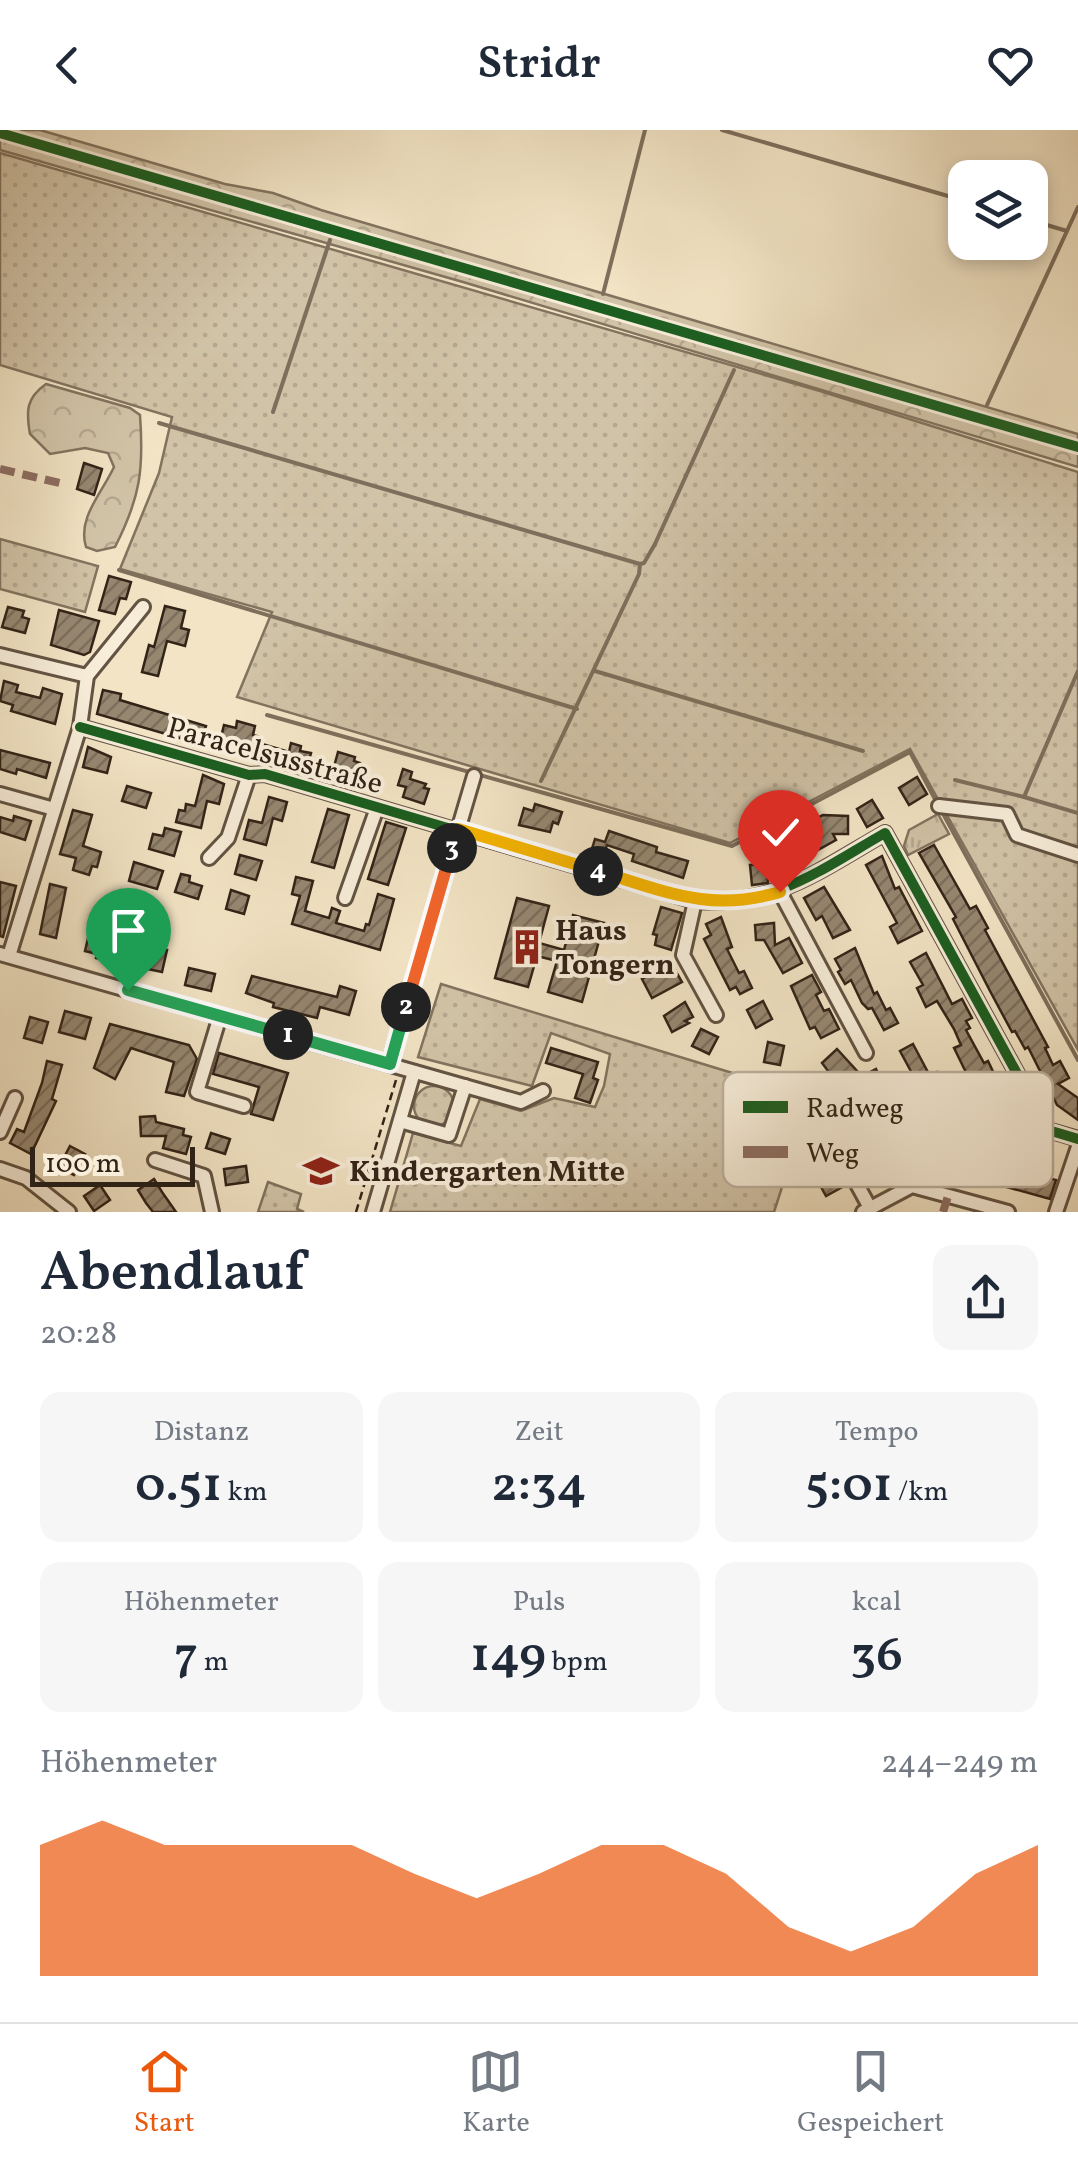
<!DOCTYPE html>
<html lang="de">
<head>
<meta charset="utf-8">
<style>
  body { margin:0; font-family:Vollkorn,serif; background:#f6f6f7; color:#1f2937; height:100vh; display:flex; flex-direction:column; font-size:38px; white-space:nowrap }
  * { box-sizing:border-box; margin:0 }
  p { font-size:32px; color:#747a83 }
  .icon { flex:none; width:55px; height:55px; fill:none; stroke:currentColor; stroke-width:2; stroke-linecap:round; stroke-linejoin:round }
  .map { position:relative; height:1082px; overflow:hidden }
  .drawer { display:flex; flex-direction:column; background:#fff; flex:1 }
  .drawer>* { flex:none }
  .controls { position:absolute; left:948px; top:30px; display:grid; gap:20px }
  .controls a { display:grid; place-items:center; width:100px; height:100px; border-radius:20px; background:#fff; box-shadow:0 5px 15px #0003; font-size:50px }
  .scale { position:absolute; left:30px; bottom:25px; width:165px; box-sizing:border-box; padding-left:10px; border:5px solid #322317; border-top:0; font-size:28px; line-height:35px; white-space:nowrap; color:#322317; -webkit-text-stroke:8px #f7edd9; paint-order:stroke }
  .pin { position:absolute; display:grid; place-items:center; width:85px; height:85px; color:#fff; margin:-102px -42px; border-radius:50% 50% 50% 0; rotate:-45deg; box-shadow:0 0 10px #0007 }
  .pin .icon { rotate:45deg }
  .km { position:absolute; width:50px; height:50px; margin:-25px; border-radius:50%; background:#222; color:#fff; font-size:28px; line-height:50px; text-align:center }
  .round { display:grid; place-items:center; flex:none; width:105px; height:105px; border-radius:20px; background:#f6f6f7 }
  .overview { display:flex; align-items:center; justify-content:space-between; height:170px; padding:0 40px }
  h1 { font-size:55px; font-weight:600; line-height:75px }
  .metrics { display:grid; grid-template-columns:repeat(3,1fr); gap:15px; height:170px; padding:10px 40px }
  .metrics div { display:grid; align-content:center; border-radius:20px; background:#f6f6f7; text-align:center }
  .metrics b { font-size:50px; font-weight:600 }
  .metrics small { font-size:28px; font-weight:400 }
  .metrics p { font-size:28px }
  .chart { height:280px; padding:20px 40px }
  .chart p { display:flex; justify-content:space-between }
  .chart svg { width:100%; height:180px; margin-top:10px; fill:#ea580c; opacity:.7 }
  header { display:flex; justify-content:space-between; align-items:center; height:130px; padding:0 40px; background:#fff; font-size:45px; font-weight:600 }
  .dock { display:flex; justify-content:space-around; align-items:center; height:140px; border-top:2px solid #e0e1e3; background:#fff; font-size:28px; color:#747a83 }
  .dock a { display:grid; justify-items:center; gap:5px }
  .dock .selected { color:#ea580c }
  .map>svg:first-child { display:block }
</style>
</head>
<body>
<header><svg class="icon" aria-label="back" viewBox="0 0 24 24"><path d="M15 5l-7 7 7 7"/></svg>Stridr<svg class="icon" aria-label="heart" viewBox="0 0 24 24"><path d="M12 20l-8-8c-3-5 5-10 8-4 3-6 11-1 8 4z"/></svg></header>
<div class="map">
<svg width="1078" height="1082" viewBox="0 0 1078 1082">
  <defs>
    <pattern id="grass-dots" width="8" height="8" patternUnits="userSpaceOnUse" patternTransform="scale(2.5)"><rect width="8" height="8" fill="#d1c3a7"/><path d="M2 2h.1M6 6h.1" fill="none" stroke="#b4a78f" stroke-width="1.8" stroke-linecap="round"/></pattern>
    <pattern id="forest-crowns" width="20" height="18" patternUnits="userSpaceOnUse" patternTransform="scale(2.5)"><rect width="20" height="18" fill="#d1c3a7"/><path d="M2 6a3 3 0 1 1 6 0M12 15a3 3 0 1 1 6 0" fill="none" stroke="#b4a78f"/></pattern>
    <pattern id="park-tufts" width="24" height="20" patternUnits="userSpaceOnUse" patternTransform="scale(2.5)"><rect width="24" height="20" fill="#d1c3a7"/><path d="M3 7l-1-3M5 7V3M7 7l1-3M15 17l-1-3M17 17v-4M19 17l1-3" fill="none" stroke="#b4a78f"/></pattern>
    <pattern id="building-hatch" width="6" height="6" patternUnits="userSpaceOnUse" patternTransform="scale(2.5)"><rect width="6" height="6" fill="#968771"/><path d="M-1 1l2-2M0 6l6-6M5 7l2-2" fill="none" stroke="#7b6e5c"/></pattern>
  </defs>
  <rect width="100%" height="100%" fill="#f2e4c5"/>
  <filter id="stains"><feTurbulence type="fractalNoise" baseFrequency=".002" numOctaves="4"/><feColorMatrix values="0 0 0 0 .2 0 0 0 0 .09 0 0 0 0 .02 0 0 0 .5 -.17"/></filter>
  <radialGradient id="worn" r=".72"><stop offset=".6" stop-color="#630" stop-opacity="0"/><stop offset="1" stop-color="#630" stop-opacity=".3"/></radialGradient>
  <g fill="url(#grass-dots)" stroke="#82735f" stroke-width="2.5">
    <polygon points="0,23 820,261 1078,342 1078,920 910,619 730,713 237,567 272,482 120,439 159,343 172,287 0,235"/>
    <polygon points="0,409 98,436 85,482 0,459"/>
    <polygon points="441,854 811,967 774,1082 390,1082 413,1003 461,1016 480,969 521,981 554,968 595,977 604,956 610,924 551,903 532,956 418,927"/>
    <circle cx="434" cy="976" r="20"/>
    <polygon points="268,1052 301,1064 297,1079 304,1082 258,1082"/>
  </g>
  <g fill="url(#forest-crowns)" stroke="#82735f" stroke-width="2.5">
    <polygon points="0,0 40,0 225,54 273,63 321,80 1078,304 1078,337 463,152 0,20"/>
    <path d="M46 254 130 278 140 285C144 340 140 368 115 417L97 421 86 417C77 388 102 363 114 337L108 323 85 318 50 324 30 304C26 281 26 268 46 254Z"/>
  </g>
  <polygon fill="url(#park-tufts)" stroke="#82735f" stroke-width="2.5" points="938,684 949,704 908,725 904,716 909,700"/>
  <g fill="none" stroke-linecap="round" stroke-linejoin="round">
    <g stroke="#7e6f5c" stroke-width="4">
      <polyline points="722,0 965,71"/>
      <polyline points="1030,90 1067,101"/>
      <polyline points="603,164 645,0"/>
      <polyline points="987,275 1078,77"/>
      <polyline points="273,282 330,110"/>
      <polyline points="159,293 640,434"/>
      <polyline points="119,440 577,579"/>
      <polyline points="595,541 863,621"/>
      <polyline points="267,585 732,716 910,622 936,671"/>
      <polyline points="955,650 1024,667 1078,541"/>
      <polyline points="541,651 639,444 640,434 644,433 655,414 734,240"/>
      <polyline points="1024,667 1078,683"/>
      <polyline points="941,680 1078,930"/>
    </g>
  </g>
  <g fill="url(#building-hatch)" stroke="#322317" stroke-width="2.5">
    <polygon points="84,333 102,339 94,365 77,359"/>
    <polygon points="109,446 131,452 126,469 120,468 115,484 99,480"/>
    <polygon points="165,476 185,481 181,498 189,500 185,516 167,511 158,546 142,542 149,515 154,517"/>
    <polygon points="8,477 24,481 22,487 29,489 25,503 2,497"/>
    <polygon points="59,480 99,491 90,522 84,525 51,515"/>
    <polygon points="4,551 18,555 16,562 40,568 43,558 62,564 55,594 11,581 13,575 0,571"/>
    <polygon points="103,560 121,564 120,570 206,596 200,614 97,584"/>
    <polygon points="237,591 255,596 253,605 260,607 259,613 289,622 291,613 301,616 300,621 311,623 306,642 269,632 271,627 220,611 224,595 236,598"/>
    <polygon points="88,617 111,627 107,643 83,637"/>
    <polygon points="0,620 50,633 46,648 17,639 16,644 0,639"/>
    <polygon points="338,622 355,627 354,631 360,633 355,651 332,644"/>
    <polygon points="403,639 412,642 410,649 426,654 424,658 429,659 424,674 403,667 406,657 398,655"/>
    <polygon points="203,645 224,654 219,674 207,671 201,698 176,692 179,680 185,681 186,674 195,676"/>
    <polygon points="917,647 927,664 909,675 899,658"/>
    <polygon points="127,656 151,663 146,678 122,671"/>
    <polygon points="269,667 287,672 282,691 273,688 266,715 244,709 249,690 262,693"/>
    <polygon points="872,670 883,688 867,697 857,679"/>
    <polygon points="535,674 562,682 558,694 553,692 550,702 519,695 524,678 533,681"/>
    <polygon points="328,679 349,685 334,738 312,732"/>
    <polygon points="73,680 92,685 83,716 101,722 97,737 92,736 89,745 73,740 76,728 60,724"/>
    <polygon points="823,685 848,686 848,704 833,704 836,710 796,732 787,716 815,700 811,691"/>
    <polygon points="14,686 31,691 25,710 0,702 0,687 13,691"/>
    <polygon points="386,692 406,698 388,755 368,749"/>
    <polygon points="165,698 181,702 174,726 149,719 153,704 163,706"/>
    <polygon points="609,701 657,717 656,722 688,731 683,748 632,731 634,724 607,715 603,726 591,722 595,709 605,712"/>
    <polygon points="934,715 970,779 976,776 988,798 985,800 1048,917 1045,918 1053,935 1060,931 1069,948 1058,954 1078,968 1078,990 1057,975 1028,917 1025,919 1015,901 1012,902 990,861 953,789 956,787 919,723"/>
    <polygon points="240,725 262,731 256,750 235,744"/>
    <polygon points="882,726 895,759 899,757 922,801 898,813 890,797 897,793 866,735"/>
    <polygon points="134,732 163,741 157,759 129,751"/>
    <polygon points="766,734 768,753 752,755 750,735"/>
    <polygon points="181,744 190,746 189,752 202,756 198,769 175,762"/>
    <polygon points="296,747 313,751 305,781 329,788 332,778 340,781 336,793 364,801 366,794 369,795 378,764 394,769 380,820 292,794 300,766 292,764"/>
    <polygon points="0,752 16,756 3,807 0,806"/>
    <polygon points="50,754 66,758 56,808 40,804"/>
    <polygon points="824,757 850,800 833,808 822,786 816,790 804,768"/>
    <polygon points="231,760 249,766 244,784 226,779"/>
    <polygon points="517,768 549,776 539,813 564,820 573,785 604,793 582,872 548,862 557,831 537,826 528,857 495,848"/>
    <polygon points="661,777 682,783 671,820 655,815 657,805 653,804"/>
    <polygon points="721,787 732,817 727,819 739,843 744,841 752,858 740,864 736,857 730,860 704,809 711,805 706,794"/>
    <polygon points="774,793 775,815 789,808 802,833 783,843 764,810 756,810 755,795"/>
    <polygon points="89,804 134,818 135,812 167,820 162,842 96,828 97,824 85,821"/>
    <polygon points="855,818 874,864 877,862 886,880 890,878 898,893 884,900 872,878 868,879 862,873 851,850 845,854 838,842 841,840 835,829"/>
    <polygon points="926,823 952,874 962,869 972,888 966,891 970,898 966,900 984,933 988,931 997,950 1004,947 1010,958 981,973 954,918 961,915 954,899 937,871 926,877 917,858 923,855 910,832"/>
    <polygon points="671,833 682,852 652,868 642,849"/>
    <polygon points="189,838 215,844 211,861 185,855"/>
    <polygon points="812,845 821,862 816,865 824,881 829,879 839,899 821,908 815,897 810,899 791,856"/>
    <polygon points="252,846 337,867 340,856 356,861 349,885 320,877 317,888 273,877 274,873 246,863"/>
    <polygon points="763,871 772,889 756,898 747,880"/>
    <polygon points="685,872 693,887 685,891 689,893 672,902 664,886"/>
    <polygon points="65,881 91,888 85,909 59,902"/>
    <polygon points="30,887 48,892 42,913 24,908"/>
    <polygon points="110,894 189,915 197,929 184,966 166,962 174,932 131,918 115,949 94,938"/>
    <polygon points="701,899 718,907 709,924 692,916"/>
    <polygon points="768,912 784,916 780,935 764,932"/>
    <polygon points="913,914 930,946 937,942 950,966 934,974 919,945 914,947 900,921"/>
    <polygon points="551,918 598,932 593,948 598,950 590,973 575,968 583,944 546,933"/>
    <polygon points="837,919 857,941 845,952 834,949 822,933"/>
    <polygon points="219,923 288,943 273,990 251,984 259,957 213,944"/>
    <polygon points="47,931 62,935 52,969 56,971 31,1024 10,1013 17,999 24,1002 42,953"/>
    <polygon points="876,939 886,959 868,969 857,949"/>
    <polygon points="155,986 156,992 184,999 183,1005 191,1007 186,1024 163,1018 166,1006 141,1006 140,987"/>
    <polygon points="211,1003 230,1009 225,1024 206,1018"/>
    <polygon points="70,1016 85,1024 74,1045 59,1037"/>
    <polygon points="817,1030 820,1036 829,1031 832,1036 835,1035 846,1055 826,1066 809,1035"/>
    <polygon points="994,1032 1056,1050 1050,1069 989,1052"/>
    <polygon points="246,1036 248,1052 226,1055 224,1039"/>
    <polygon points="154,1049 162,1062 176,1082 153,1082 146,1073 138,1060"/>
    <polygon points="100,1055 110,1070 94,1081 84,1066"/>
  </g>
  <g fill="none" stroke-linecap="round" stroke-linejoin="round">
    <defs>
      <g id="minor">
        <polyline points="0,525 87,546"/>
        <path d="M80 597 249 645 265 644 695 771C774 777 820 740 885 703L1048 1000 1078 1009"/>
        <polyline points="0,664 54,679"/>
        <polyline points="939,676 1007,684 1017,705 1078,725"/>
        <polyline points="209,728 228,708 249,645"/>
        <polyline points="780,762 866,923"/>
        <polyline points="345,768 377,678"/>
        <polyline points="695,771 683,825 716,885"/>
        <polyline points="0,824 521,972 543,961"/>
        <polyline points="9,826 80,597 87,546 143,477"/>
        <polyline points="220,886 197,962 244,976"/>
        <polyline points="389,934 474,646"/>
        <polyline points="400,991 449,1005 465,956"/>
        <polyline points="0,1002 15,968"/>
        <polyline points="834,1012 870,1078"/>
        <polyline points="155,1030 204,1046 212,1082"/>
        <polyline points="0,1039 26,1048 69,1082"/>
        <polyline points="373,1082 414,942"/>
        <polyline points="863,1082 912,1056 1008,1082"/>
        <polyline points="1056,1082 1078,1017"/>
      </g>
    </defs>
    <use href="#minor" stroke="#625342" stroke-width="18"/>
    <g stroke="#322317" stroke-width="2.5" stroke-dasharray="8 5" stroke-linecap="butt">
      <polyline points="0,3 1078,317"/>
      <polyline points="356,1082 396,950"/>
    </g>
    <use href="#minor" stroke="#f7edd9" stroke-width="12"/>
    <g stroke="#8d6e63" stroke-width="8" stroke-dasharray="15 8" stroke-linecap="butt">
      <polyline points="0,339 64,354"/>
      <polyline points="943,1082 948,1066"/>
    </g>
    <defs>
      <g id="cycleway">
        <polyline points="0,3 1078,317"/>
        <path d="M80 597 249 645 265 644 695 771C774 777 820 740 885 703L1048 1000 1078 1009"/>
      </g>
    </defs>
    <use href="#cycleway" stroke="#f7edd9" stroke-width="16"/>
    <use href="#cycleway" stroke="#1b5e20" stroke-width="10"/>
  </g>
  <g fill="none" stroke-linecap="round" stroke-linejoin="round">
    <defs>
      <polyline id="split-1" points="128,860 288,905"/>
      <polyline id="split-2" points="288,905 390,934 406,877"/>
      <polyline id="split-3" points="406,877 452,718"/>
      <polyline id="split-4" points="452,718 458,699 598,741"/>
      <path id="split-5" d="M598 741C665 761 709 783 780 762"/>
    </defs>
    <use href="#split-1" stroke="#fff" stroke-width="20"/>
    <use href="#split-2" stroke="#fff" stroke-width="20"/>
    <use href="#split-3" stroke="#fff" stroke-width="20"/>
    <use href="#split-4" stroke="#fff" stroke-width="20"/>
    <use href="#split-5" stroke="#fff" stroke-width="20"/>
    <use href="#split-1" stroke="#22a559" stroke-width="12"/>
    <use href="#split-2" stroke="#22a559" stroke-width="12"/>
    <use href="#split-3" stroke="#f0652b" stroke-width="12"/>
    <use href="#split-4" stroke="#f5b400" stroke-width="12"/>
    <use href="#split-5" stroke="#f5b400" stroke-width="12"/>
  </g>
  <defs>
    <symbol id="building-bare" viewBox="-9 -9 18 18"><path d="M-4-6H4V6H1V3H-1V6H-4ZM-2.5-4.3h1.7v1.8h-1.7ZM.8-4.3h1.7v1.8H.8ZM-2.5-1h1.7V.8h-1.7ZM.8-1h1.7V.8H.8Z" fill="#8f2418" stroke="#f7edd9" stroke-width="2.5" paint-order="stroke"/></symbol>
    <symbol id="school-bare" viewBox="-9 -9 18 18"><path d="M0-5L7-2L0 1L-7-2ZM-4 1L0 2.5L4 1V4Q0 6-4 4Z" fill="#8f2418" stroke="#f7edd9" stroke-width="2.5" paint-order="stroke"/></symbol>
  </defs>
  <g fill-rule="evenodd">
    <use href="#building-bare" x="502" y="792" width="50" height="50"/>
    <use href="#school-bare" x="296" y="1016" width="50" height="50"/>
  </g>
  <g text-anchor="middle" stroke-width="8" stroke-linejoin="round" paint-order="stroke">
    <g font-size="30" fill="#322317" stroke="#f7edd9">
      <text transform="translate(275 625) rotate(15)" y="10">Paracelsusstraße</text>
    </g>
    <g font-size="30" font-weight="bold" fill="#322317" stroke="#f7edd9" text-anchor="start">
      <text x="555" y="810">Haus<tspan x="555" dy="34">Tongern</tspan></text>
      <text x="349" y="1051">Kindergarten Mitte</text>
    </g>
  </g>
  <rect x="723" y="942" width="330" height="115" rx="15" fill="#f7edd9" stroke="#bcb09f" stroke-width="2.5"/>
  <rect x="743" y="971" width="45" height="12" fill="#1b5e20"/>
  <rect x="743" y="1016" width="45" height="12" fill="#8d6e63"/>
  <g font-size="28" fill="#322317">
    <text x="806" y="987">Radweg</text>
    <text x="806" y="1032">Weg</text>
  </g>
  <rect width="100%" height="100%" filter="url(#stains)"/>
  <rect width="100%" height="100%" fill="url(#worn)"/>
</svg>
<div class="controls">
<a><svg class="icon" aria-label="layers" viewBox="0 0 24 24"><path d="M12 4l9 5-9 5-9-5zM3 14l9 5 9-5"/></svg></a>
</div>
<div class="scale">100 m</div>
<div class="pin" style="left:128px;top:860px;background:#1e9e55"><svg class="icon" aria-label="arrive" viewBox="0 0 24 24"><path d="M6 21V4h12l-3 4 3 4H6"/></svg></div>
<div class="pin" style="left:780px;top:762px;background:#d93025"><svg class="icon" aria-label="check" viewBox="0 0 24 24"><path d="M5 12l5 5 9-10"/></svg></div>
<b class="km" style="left:288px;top:905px">1</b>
<b class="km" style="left:406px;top:877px">2</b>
<b class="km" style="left:452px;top:718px">3</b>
<b class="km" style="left:598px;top:741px">4</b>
</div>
<section class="drawer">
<div class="overview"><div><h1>Abendlauf</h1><p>20:28</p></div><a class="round"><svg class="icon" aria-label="share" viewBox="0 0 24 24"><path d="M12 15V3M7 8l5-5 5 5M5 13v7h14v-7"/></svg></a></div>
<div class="metrics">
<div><p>Distanz</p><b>0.51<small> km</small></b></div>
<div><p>Zeit</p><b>2:34</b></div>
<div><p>Tempo</p><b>5:01<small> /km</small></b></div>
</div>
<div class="metrics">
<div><p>Höhenmeter</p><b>7<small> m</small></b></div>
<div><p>Puls</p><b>149<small> bpm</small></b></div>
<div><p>kcal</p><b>36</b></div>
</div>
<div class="chart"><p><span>Höhenmeter</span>244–249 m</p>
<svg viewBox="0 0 160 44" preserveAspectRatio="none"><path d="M0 44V12L10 6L20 12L30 12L40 12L50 12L60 19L70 25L80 19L90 12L100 12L110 19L120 32L130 38L140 32L150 19L160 12V44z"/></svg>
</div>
</section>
<nav class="dock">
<a class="selected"><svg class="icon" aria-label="home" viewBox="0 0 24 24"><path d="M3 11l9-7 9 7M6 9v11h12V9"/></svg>Start</a>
<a><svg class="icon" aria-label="map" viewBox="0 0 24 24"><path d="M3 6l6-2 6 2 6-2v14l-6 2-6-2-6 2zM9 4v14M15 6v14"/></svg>Karte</a>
<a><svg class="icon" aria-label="saved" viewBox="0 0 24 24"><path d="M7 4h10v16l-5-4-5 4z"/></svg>Gespeichert</a>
</nav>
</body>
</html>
